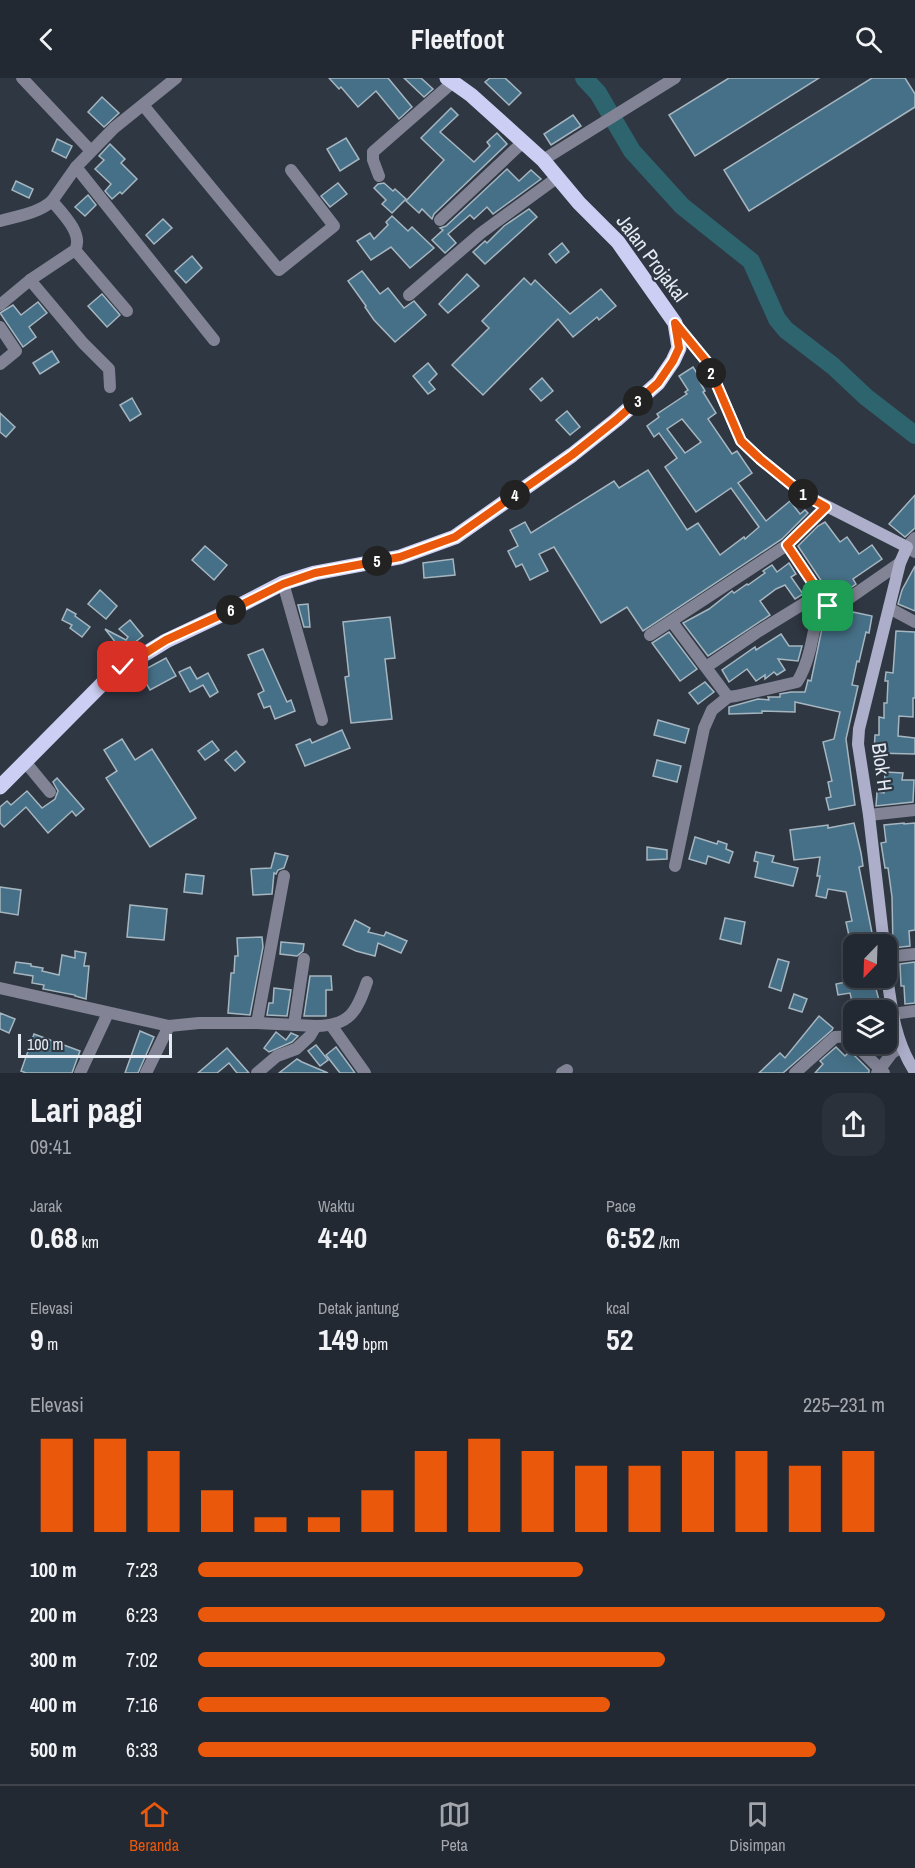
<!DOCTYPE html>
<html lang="id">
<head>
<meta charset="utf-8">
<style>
  body { margin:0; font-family:"Archivo Narrow",sans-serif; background:#2b313a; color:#f1f3f6; height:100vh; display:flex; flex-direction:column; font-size:22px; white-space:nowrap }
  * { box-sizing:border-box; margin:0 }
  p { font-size:20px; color:#a3a6ac }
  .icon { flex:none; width:33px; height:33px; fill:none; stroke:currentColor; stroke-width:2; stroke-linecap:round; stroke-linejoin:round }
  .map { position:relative; height:995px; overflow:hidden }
  .details { display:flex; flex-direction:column; background:#232932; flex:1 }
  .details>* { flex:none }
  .needle { width:39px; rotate:203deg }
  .fabs { position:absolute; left:843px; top:856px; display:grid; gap:12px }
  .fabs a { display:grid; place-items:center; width:54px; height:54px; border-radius:12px; background:#232932; box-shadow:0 3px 15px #0003,0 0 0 2px #40454d; font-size:30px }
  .scale { position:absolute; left:18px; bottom:15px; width:154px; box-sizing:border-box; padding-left:6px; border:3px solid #e6ebf3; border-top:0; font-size:16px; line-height:21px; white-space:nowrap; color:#e6ebf3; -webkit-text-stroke:4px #2f3743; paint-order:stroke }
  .pin { position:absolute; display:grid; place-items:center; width:51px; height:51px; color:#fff; margin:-26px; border-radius:12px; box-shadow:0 3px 9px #0006 }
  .km { position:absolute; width:30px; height:30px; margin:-15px; border-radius:50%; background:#222; color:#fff; font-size:16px; line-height:30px; text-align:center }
  .round { display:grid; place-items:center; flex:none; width:63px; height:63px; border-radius:18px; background:#2b313a }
  .summary { display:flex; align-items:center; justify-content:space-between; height:102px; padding:0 30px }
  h1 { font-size:33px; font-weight:800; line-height:45px }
  .stats { display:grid; grid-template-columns:repeat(3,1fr); gap:9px; height:102px; padding:6px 30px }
  .stats div { display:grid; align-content:center }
  .stats b { font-size:30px; font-weight:800 }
  .stats small { font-size:16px; font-weight:400 }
  .stats p { font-size:16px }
  .chart { height:168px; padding:12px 30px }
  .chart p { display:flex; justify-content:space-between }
  .chart svg { width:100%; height:108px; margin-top:6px; stroke:#ea580c; stroke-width:6 }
  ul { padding:0 30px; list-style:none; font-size:20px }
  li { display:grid; grid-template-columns:96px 72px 1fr; align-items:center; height:45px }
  li i { height:15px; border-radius:8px; background:#ea580c }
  header { display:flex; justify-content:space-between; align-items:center; height:78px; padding:0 30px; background:#232932; font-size:27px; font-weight:800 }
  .tabs { display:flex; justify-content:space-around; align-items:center; height:84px; border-top:2px solid #40454d; background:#232932; font-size:16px; color:#a3a6ac }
  .tabs a { display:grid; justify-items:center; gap:3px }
  .tabs .active { color:#ea580c }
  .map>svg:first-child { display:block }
</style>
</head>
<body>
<header><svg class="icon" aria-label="back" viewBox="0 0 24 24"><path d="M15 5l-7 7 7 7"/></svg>Fleetfoot<svg class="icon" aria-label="search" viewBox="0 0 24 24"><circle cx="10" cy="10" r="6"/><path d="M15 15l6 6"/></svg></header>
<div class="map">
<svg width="915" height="995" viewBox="0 0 915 995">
  <rect width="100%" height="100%" fill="#2f3743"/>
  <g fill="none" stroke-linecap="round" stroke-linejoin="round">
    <polyline stroke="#2e646e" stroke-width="18" points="584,0 598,15 632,73 682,128 751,183 777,241 786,252 833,288 866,319 915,357"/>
  </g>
  <g fill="#467087" stroke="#a6b6c0" stroke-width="1.5" fill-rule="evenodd">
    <polygon points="329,0 388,0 412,29 399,41 376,13 358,29 341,9 339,11"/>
    <polygon points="404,0 421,0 433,11 424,19"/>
    <polygon points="490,0 505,0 521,15 509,27 485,4"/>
    <polygon points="729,0 819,0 695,78 669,37"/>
    <polygon points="872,0 905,0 915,16 915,29 749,133 724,92"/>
    <polygon points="102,19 119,35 104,49 88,34"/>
    <polygon points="451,30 458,37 440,54 474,84 490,68 487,64 497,55 507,66 434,136 432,141 422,131 419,135 406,123 444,82 421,60"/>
    <polygon points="573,37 581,48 551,67 544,56"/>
    <polygon points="346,60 359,81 340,93 327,71"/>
    <polygon points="57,61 72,68 66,80 52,73"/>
    <polygon points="110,66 125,81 121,85 137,101 122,116 120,114 112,121 105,113 111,106 95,91 104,82 99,78"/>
    <polygon points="507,91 519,103 531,92 541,101 493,136 487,129 474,141 470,137 448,156 456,165 445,175 432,162 443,152 440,150 446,148"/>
    <polygon points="16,103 33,111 29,120 12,112"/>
    <polygon points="338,105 347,116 330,129 321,118"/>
    <polygon points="384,105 393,113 395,111 406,121 392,135 382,126 386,122 374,110 378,106"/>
    <polygon points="88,117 96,127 85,138 75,129"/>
    <polygon points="529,131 537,139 485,186 473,174 485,163 487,165 504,148"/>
    <polygon points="392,138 408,153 412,149 434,170 410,190 391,169 371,182 357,163 370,155 374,161 388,147 386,144"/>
    <polygon points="163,141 172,150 154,166 146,157"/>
    <polygon points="562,165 569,174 556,185 549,176"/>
    <polygon points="192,178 202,190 186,205 175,193"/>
    <polygon points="362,193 380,216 388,210 404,230 414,223 426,237 395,264 374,242 365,229 366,228 348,203"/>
    <polygon points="467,196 479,208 448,235 439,226"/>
    <polygon points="524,200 531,207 535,202 570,236 601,211 616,228 599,242 597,239 573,259 558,241 483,317 452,287 489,250 482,243"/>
    <polygon points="102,216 120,237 107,249 88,228"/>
    <polygon points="38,224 47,235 29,249 36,259 23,269 0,235 13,227 21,237"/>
    <polygon points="52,273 59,284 40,296 33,285"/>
    <polygon points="428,285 437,296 429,304 435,311 428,316 413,298"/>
    <path d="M693 289 700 300 698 301 705 313 703 314 716 335 708 341 732 376 737 373 752 395 738 405 766 443 790 423 800 436 805 432 808 435 782 461 643 553 627 529 601 545 554 469 539 476 548 493 530 502 522 486 516 489 508 473 518 468 510 452 525 444 531 455 614 403 619 410 648 392 687 452 698 445 720 477 744 459 745 461 759 449 731 410 696 434 665 389 677 380 659 355 654 359 647 348 659 339 657 336 687 316 685 314 688 312 679 298ZM682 341 701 364 685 375 667 351Z"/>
    <polygon points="542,300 553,313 541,323 530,311"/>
    <polygon points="132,320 141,336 130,343 120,327"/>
    <polygon points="567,333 580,349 570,357 556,342"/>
    <polygon points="0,335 15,349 6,359 0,354"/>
    <polygon points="915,417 915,450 905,459 889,446"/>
    <polygon points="825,444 840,464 847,459 859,476 872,467 882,481 853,501 856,506 849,511 847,509 832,519 798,468 818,448"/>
    <polygon points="205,468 227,487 214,502 192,482"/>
    <polygon points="453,481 455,497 424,500 423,485"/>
    <polygon points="789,485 796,496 791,499 803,516 795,521 785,507 776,511 760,523 770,537 708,578 683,545 709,531 732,513 734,515 747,506 748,507 765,495 763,493 772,487 777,494"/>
    <polygon points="915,488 915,533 898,526 902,512"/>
    <polygon points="100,512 117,528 106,541 88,526"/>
    <polygon points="308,526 310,549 304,549 298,527"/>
    <polygon points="67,531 76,536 75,538 90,549 82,559 70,550 72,547 62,542"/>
    <polygon points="853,534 872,538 869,555 866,554 859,584 857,583 852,607 858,608 846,661 855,727 829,732 826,720 831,719 828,704 832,703 823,664 834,661 840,634 795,624 795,634 762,633 762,635 729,636 729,629 758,621 769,622 768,619 780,619 780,616 791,614 805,614 808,602 811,603 825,536 851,542"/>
    <polygon points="390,539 395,580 385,581 392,641 351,645 345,599 349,598 343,544"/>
    <polygon points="130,542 143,558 116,579 120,570 105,551 126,562 128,559 119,551"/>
    <polygon points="896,553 915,554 915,620 913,620 913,639 899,638 898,658 915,660 915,676 874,675 875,657 879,657 879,639 884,640 884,625 887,625 888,603 885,603 886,594 893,595"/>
    <polygon points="669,554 697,591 680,603 652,565"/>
    <polygon points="781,556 789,568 802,568 798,583 778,581 785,592 777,597 774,594 765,601 765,597 756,603 747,591 729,604 722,592 755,569 756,572"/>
    <polygon points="263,571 287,624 291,622 295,633 275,641 270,628 264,630 258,616 264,613 248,577"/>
    <polygon points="166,580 176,598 150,612 140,594"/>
    <polygon points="190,589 197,601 208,595 218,614 210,619 203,607 190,614 179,594"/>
    <polygon points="705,604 714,614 698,626 689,615"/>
    <polygon points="658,642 689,651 685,665 654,657"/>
    <polygon points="342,652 350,670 305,688 296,667 310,661 312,665"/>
    <polygon points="122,661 135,682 152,671 196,740 150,769 106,700 117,693 104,672"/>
    <polygon points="212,663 219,672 205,682 198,673"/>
    <polygon points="236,673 245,684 235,693 225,682"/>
    <polygon points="657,682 681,688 677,704 653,698"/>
    <polygon points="885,694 903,695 902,702 914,702 913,724 876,728 877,714 884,715"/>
    <polygon points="57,700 84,731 76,738 72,733 48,755 26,729 4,749 0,745 0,729 7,723 11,727 27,713 42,730 55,721 58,713 53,704"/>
    <polygon points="854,745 861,775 863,788 859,789 874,865 862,867 851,867 846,844 852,843 846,814 828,811 826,820 816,818 820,798 817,798 820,779 794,782 790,752 828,747 828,750"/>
    <polygon points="904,745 904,746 915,745 915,852 909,853 910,868 893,870 892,819 888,790 885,790 881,765 886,764 884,747"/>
    <polygon points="695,759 717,766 718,763 727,766 726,771 733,774 729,785 708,778 706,786 689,781"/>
    <polygon points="647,769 667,772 667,781 647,782"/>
    <polygon points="756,774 774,778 772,784 798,790 793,808 755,799 758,784 754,783"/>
    <polygon points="275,775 288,778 284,790 278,792 276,796 274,795 272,816 253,817 251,791 271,790"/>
    <polygon points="186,796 204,798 202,816 184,814"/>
    <polygon points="0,809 21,812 18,837 0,834"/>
    <polygon points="130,827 167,831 164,862 127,859"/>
    <polygon points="725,840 745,844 741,866 720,861"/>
    <polygon points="355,842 370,850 368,854 384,858 386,854 407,863 401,875 378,865 375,878 356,873 343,867"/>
    <polygon points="262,859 263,869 250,937 228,935 231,895 234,895 235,878 238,878 237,860"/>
    <polygon points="281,864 304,866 303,873 297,878 280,876"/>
    <polygon points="75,873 86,875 84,888 89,888 86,921 75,918 75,917 43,911 44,907 32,905 33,898 14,895 16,884 31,886 31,888 43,890 42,893 59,897 62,877 75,880"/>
    <polygon points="778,881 789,884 781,913 769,909"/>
    <polygon points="915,884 915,925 905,926 904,908 901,908 900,886"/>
    <polygon points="310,898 331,898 332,912 326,912 326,938 304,938"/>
    <polygon points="865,900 873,900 882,933 854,933 850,915 838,917 836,906"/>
    <polygon points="274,910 291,912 287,938 267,937 269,925 273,925"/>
    <polygon points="794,916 807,921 802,934 789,930"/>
    <polygon points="0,935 15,941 9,955 0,951"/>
    <polygon points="819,938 833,950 832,952 783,995 759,995 780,975 785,980"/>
    <polygon points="140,953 154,959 138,995 125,995"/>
    <polygon points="276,954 286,962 291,955 298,958 292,964 269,974 264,970"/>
    <polygon points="34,956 80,973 72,995 26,995 21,993"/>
    <polygon points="316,967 328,982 320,988 308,973"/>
    <polygon points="336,969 355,995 340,995 326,977"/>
    <polygon points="836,969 845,978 850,973 869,992 869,995 815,995 823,986 820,983"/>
    <polygon points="227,970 249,995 237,995 229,985 217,995 198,995"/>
    <polygon points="297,981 302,984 328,995 279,995"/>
  </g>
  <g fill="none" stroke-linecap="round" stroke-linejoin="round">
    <g stroke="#828395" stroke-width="12">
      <polyline points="22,0 91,73"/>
      <polyline points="176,0 114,50 76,89 214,262"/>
      <polyline points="143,27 279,192 334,148 291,92"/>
      <polyline points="543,82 675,0"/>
      <polyline points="379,98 373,82 373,74 453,4"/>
      <polyline points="52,123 76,89"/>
      <polyline points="440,142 523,64"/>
      <path d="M0 143C17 138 39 135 52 123 62 135 84 156 75 172L30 202 0 227"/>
      <polyline points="75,172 127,233"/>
      <polyline points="30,202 83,265 109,291 110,309"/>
      <polyline points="409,217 481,155 558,99"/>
      <polyline points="0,249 16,273 0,286"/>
      <polyline points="915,460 907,469 915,474"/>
      <polyline points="787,467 828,528 838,528 900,485"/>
      <polyline points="283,505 322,642"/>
      <polyline points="889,530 915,544"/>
      <path d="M672 544 728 619 736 618 797 604C812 581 815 542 821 515"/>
      <polyline points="650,557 787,467 826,429"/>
      <polyline points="706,589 756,555 821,515"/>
      <polyline points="26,685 50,714"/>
      <polyline points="869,737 915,732"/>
      <polyline points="675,788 704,650 712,632 728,619"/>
      <polyline points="886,879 915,876"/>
      <polyline points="0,910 169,948 199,945 257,945 316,948 310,958 296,971 277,978 257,995"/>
      <polyline points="892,936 915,933"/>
      <polyline points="257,945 284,798"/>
      <polyline points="294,947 304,881"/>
      <polyline points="331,947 365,995"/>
      <path d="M316 948C350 948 357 933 367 904"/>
      <polyline points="855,966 884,995"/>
      <polyline points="80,995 108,935"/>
      <polyline points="146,995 169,948"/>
      <polyline points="562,995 567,992"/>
      <path d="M795 995 835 959C844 958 848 959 854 965"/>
      <polyline points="877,995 892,975 901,969"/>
    </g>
    <g stroke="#acaeca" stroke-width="12">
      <polyline points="675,245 707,284 741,363 760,381 803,416 907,469 900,485 859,651 858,666 869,737 884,867"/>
      <path d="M886 890C891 927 894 962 915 994"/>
    </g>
    <polyline stroke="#cccff3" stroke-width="15" points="0,709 112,596 166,563 223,536 283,505 315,495 400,479 455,459 572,377 616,342 658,305 673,283 679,270 675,245 618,164 579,125 543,82 471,17 447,0"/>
  </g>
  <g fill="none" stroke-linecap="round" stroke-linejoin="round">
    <defs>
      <polyline id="route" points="123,589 166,562 223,536 283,506 315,495 400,479 455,459 572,377 616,342 658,305 673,283 679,270 675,245 707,284 741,363 760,381 803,416 826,429 787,467 828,528"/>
    </defs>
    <use href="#route" stroke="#fff" stroke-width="12"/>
    <use href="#route" stroke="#ea580c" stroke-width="8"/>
  </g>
  <g text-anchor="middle" stroke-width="4.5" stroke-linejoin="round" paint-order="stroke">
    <g font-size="20" fill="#e6ebf3" stroke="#2f3743">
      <text transform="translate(652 180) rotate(53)" y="7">Jalan Projakal</text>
      <text transform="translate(882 689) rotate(82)" y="7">Blok H</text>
    </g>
  </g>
</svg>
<div class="fabs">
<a><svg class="needle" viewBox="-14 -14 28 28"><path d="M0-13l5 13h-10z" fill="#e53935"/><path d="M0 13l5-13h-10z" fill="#a3a6ac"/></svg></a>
<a><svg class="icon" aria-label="layers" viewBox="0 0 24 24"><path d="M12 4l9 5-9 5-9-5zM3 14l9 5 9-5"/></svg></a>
</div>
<div class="scale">100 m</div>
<div class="pin" style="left:828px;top:528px;background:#1e9e55"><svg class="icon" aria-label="arrive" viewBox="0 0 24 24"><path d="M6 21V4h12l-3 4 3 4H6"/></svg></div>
<div class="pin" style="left:123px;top:589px;background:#d93025"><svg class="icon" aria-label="check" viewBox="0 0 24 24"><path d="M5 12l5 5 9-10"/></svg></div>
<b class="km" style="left:803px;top:416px">1</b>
<b class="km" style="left:711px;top:295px">2</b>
<b class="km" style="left:638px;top:323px">3</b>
<b class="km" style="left:515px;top:417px">4</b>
<b class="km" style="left:377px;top:483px">5</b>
<b class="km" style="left:231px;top:532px">6</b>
</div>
<section class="details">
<div class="summary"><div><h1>Lari pagi</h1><p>09:41</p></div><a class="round"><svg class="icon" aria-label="share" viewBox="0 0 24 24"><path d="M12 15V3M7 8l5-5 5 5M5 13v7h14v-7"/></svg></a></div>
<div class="stats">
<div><p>Jarak</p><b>0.68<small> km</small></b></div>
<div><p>Waktu</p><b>4:40</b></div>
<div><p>Pace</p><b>6:52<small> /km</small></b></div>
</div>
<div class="stats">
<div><p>Elevasi</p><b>9<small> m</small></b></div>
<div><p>Detak jantung</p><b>149<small> bpm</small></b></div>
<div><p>kcal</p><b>52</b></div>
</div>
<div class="chart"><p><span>Elevasi</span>225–231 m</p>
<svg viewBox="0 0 160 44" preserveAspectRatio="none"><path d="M5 44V6M15 44V6M25 44V11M35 44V27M45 44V38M55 44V38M65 44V27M75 44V11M85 44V6M95 44V11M105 44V17M115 44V17M125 44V11M135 44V11M145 44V17M155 44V11"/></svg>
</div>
<ul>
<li><b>100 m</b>7:23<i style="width:56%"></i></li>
<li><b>200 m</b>6:23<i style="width:100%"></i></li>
<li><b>300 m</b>7:02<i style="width:68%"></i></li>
<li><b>400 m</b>7:16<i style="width:60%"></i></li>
<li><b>500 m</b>6:33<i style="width:90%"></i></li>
</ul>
</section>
<nav class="tabs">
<a class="active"><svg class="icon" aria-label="home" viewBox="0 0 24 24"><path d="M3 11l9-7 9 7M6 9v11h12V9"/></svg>Beranda</a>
<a><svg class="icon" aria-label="map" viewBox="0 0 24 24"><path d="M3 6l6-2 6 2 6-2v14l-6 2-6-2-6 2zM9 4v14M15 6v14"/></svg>Peta</a>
<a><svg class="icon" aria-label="saved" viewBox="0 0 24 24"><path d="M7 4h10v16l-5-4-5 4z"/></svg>Disimpan</a>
</nav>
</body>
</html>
